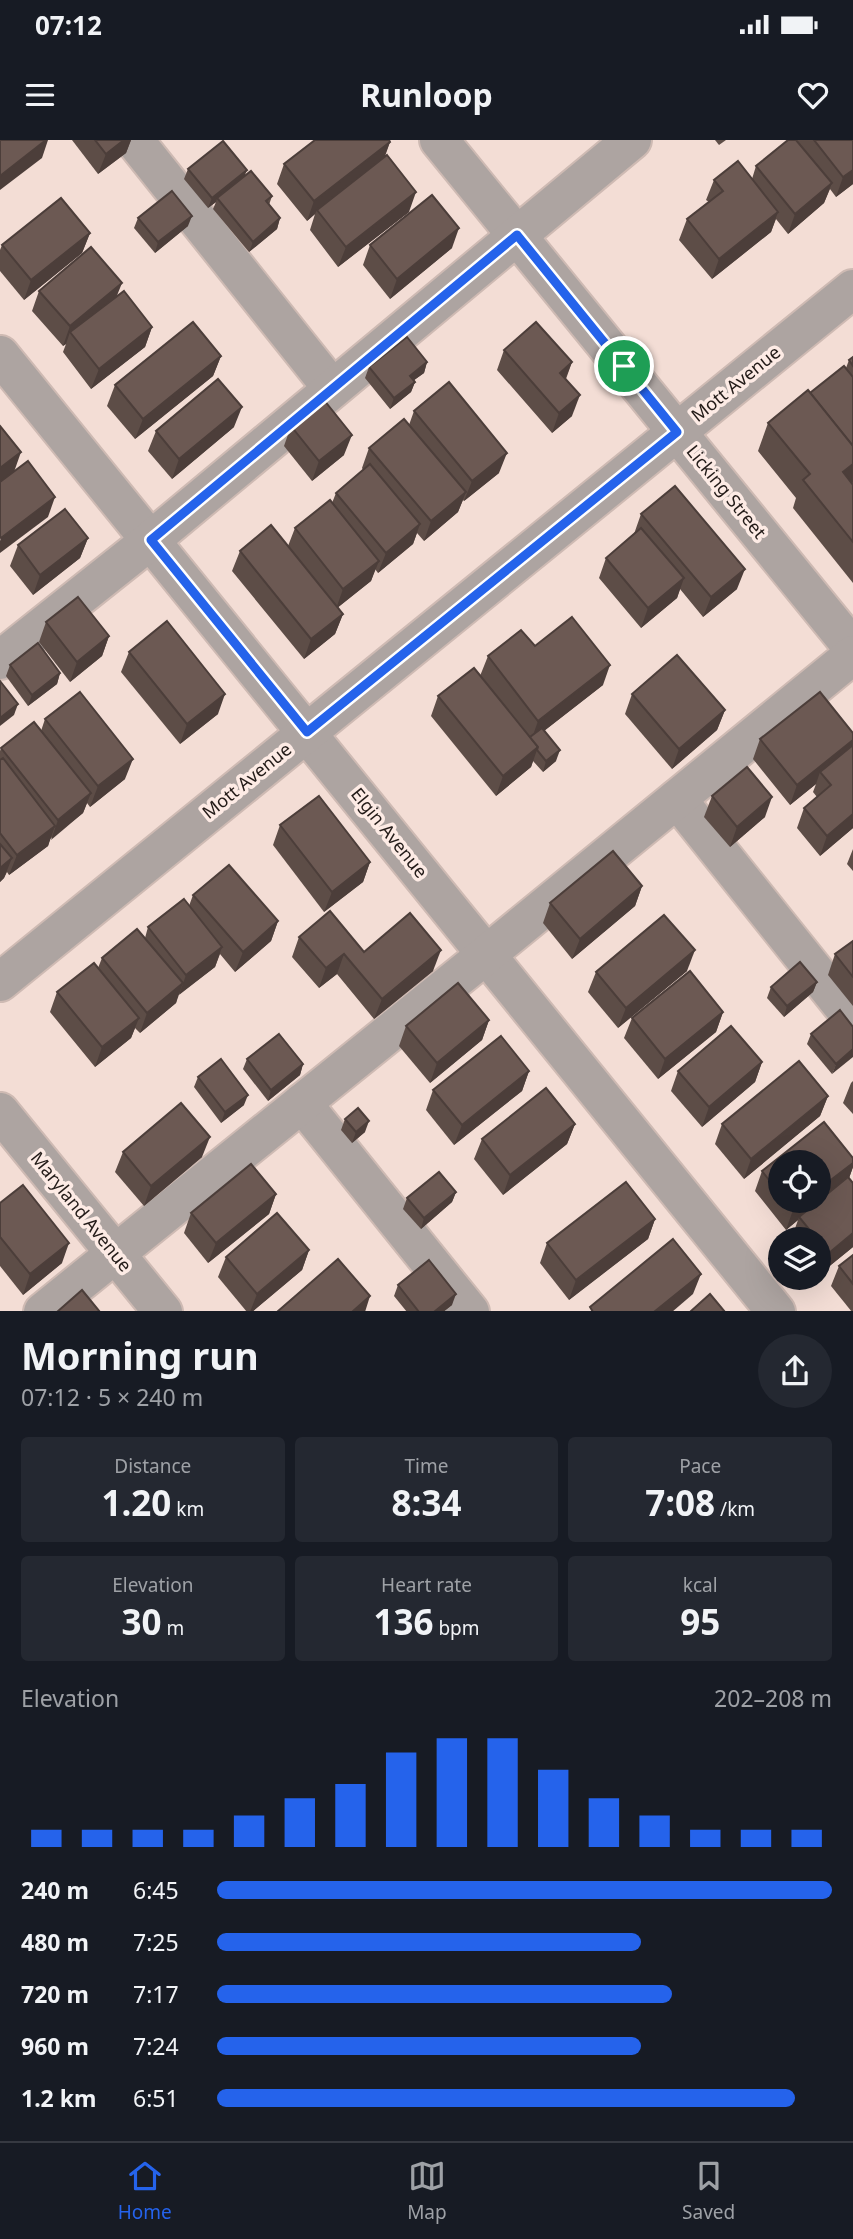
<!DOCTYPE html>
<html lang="en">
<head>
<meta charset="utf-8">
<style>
  body { margin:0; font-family:"Noto Sans",sans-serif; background:#242831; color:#f1f3f6; height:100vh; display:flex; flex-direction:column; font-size:26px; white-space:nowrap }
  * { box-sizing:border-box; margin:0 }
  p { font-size:23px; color:#9ea1a6 }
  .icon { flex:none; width:38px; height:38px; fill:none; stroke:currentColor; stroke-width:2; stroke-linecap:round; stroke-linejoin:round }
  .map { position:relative; height:1171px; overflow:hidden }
  .details { display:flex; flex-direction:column; background:#171b24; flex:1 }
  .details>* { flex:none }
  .tools { position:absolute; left:768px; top:1010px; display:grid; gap:14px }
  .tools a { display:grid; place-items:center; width:63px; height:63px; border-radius:50%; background:#171b24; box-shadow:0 7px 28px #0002; font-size:35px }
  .pin { position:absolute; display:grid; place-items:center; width:60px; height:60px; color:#fff; margin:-30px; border:4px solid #fff; border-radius:50%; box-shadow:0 2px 7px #0007 }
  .round { display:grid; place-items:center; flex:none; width:74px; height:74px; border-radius:37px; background:#242831 }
  .head { display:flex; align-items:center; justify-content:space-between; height:119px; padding:0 21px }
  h1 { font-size:38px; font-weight:700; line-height:52px }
  .stats { display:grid; grid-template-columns:repeat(3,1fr); gap:10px; height:119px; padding:7px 21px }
  .stats div { display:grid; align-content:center; border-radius:7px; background:#242831; text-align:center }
  .stats b { font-size:35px; font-weight:700 }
  .stats small { font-size:19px; font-weight:400 }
  .stats p { font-size:19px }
  .chart { height:196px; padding:14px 21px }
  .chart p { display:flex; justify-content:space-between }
  .chart svg { width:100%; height:126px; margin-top:7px; stroke:#2563eb; stroke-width:6 }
  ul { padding:0 21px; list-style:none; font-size:23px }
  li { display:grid; grid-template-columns:112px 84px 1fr; align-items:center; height:52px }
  li i { height:18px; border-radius:9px; background:#2563eb }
  .status { display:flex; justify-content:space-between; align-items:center; height:49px; padding:0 35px; background:#171b24; direction:ltr }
  .status svg { height:19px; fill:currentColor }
  header { display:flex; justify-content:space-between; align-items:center; height:91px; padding:0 21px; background:#171b24; font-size:32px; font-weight:700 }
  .tabs { display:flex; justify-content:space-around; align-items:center; height:98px; border-top:2px solid #363941; background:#171b24; font-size:19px; color:#9ea1a6 }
  .tabs a { display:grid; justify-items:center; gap:4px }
  .tabs .on { color:#2563eb }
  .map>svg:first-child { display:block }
</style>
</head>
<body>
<div class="status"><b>07:12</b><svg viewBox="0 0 49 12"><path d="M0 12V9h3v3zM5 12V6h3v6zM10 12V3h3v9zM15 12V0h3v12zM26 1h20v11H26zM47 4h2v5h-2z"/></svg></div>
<header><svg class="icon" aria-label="menu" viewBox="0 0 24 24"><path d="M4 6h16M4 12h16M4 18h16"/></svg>Runloop<svg class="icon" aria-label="heart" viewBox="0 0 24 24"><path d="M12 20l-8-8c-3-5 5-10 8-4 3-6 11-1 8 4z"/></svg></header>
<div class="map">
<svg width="853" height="1172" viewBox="0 0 853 1172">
  <rect width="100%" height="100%" fill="#f3ddd5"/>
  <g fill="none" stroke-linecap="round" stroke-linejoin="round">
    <defs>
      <g id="minor">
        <polyline points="134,0 332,248"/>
        <polyline points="439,0 853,508"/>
        <polyline points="0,215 776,1172"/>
        <polyline points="0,520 151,400 632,0"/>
        <polyline points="677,659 853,879"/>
        <polyline points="0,842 853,149"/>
        <polyline points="302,963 470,1172"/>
        <polyline points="0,972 163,1172"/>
        <polyline points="43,1172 487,814 853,515"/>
      </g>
    </defs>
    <use href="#minor" stroke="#cebab3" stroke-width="42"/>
    <use href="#minor" stroke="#ada4a1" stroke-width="38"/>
  </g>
  <g fill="#5d4d47" fill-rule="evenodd">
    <polygon points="72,0 131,0 126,13 98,34"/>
    <polygon points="715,0 726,0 719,5"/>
    <polygon points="788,0 853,0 853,44 836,57 830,49 824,63 788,94 776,79 771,92 712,139 679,100 687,79 709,62 706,60 714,40 752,39 756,26"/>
    <polygon points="390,2 384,17 409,72 338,127 310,90 315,74 307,81 277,44 284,24"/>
    <polygon points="188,29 244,36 272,56 269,65 280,78 277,89 249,112 213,69 216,62 208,68 184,39"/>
    <polygon points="138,78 188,86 155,113 134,88"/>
    <polygon points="90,93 82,113 24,160 0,131 0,110 2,105"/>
    <polygon points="370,105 452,108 390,159 363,125"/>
    <polygon points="39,151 152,187 145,207 91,249 63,212 66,204 63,206 32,171"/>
    <polygon points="504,210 572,222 566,239 572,276 552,293 497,230"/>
    <polygon points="221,216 213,236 135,299 107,266 115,245"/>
    <polygon points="853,217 853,342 852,344 853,345 853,443 793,368 796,358 758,311 768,283 846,228 849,220"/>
    <polygon points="427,222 424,233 414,240 415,242 411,252 390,269 365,238 369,227"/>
    <polygon points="414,271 499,333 464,361 463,360 458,372 424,401 417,393 413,404 378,433 375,429 371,441 338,467 343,474 335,494 304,519 232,431 240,411 288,406 295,388 332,363 336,353 363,330 362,328 369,308 409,285"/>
    <polygon points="291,286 344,315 312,341 284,306"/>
    <polygon points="234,287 172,339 148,311 156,291"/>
    <polygon points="641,374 737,449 703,477 680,449 677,458 641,488 599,438 606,418 634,394"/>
    <polygon points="88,398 80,418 33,455 10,426 18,405"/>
    <polygon points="46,482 109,496 102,516 70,542 39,502"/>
    <polygon points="535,506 603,545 544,591 556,621 543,632 533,621 531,627 496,656 431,576 438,556 480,536 488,516"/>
    <polygon points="129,512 218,574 180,604 121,532"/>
    <polygon points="10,525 60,533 57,544 28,566 6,536"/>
    <polygon points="632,554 725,570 717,590 672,629 625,574"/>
    <polygon points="45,579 125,639 90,667 87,663 83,673 50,699 48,706 9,735 7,732 4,738 0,742 0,611 1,608 41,591"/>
    <polygon points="853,593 853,688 820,716 797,688 804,668 817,657 813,652 816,644 790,665 753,619 760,599"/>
    <polygon points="712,656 765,677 730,707 704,677"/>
    <polygon points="280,685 370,722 363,742 324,772 273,705"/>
    <polygon points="853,709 853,731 847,724"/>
    <polygon points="642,746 635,766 572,819 543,783 550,763"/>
    <polygon points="193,755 278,781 271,801 235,832 220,814 215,827 178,855 176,863 140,893 135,888 131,898 95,927 50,872 57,852 98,828 102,818 145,798 148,787 189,766"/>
    <polygon points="299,797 364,812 433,831 374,879 337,834 319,848 292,817"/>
    <polygon points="853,801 853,866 828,835 835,814"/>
    <polygon points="687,831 618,888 588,852 596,832"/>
    <polygon points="817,842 813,852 784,877 767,858 771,847"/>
    <polygon points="723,872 716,892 658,939 624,898 632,878"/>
    <polygon points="489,880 482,900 430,943 399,906 406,886"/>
    <polygon points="853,887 832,934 807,904 811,894"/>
    <polygon points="247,919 303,924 300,935 268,961 243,929"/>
    <polygon points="762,922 755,942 702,987 671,951 678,931"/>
    <polygon points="529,931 522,951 454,1005 426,970 433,950"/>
    <polygon points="198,937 244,965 221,983 194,947"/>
    <polygon points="853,941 853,974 843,963 851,943"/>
    <polygon points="828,956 820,976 744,1039 715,1004 722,984"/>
    <polygon points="345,979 365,992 352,1003 341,990"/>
    <path d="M824 982 853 1018V1027L849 1038 853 1043V1107L821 1133 819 1130V1099H793L792 1097 798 1080 786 1090 755 1051 762 1031ZM780 1022H819V1060H780Z"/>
    <polygon points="575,984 567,1004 503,1055 474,1019 482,999"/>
    <polygon points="123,1012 202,1017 144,1066 115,1032"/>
    <polygon points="456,1052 452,1062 421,1089 403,1069 407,1058"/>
    <polygon points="276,1054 269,1074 208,1123 184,1093 191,1073"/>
    <polygon points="0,1063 62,1123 23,1155 0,1126"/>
    <polygon points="655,1079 648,1099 569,1160 540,1123 547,1103"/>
    <polygon points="309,1110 302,1130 252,1172 247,1172 218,1137 226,1117"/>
    <polygon points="853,1115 853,1172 852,1172 831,1146 839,1126"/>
    <polygon points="398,1145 452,1165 443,1172 407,1172 394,1156"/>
  </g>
  <g fill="#4c3e3a">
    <polygon points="46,0 48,0 42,18 0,50 0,36"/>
    <polygon points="124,0 131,0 126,13 98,34 106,14"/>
    <polygon points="390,2 383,22 317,70 315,74 307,81 314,61"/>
    <polygon points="247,30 243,40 217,58 216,62 208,68 212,58"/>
    <polygon points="853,30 853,44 836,57 843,37"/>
    <polygon points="832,43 824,63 788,94 795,74"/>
    <polygon points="416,52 409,72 338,127 346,107"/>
    <polygon points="778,72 771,92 712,139 719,119"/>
    <polygon points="192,76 188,86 155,113 158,102"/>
    <polygon points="280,78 277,89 249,112 253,102"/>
    <polygon points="459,88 452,108 390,159 397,139"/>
    <polygon points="90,93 82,113 24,160 31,140"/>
    <polygon points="122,143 114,163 70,192 66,204 63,206 70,186"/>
    <polygon points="152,187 145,207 91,249 99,229"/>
    <polygon points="221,216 213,236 135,299 143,279"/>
    <polygon points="427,222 424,233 406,246 410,236"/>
    <polygon points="572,222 564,242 560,233"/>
    <polygon points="415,242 411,252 390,269 394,258"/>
    <polygon points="580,255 572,276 552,293 559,273"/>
    <polygon points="242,267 234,287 172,339 179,319"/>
    <polygon points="352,295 344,315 312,341 319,321"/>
    <polygon points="21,312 14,332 0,343 0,328"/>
    <polygon points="507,313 499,333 464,361 472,341"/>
    <polygon points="853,324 853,342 852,345 843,332"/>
    <polygon points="466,352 458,372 424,401 431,381"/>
    <polygon points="55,357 48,377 0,413 0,401 1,398"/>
    <polygon points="420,384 413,404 378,433 386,413"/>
    <polygon points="88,398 80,418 33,455 40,435"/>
    <polygon points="379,421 371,441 336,469 343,449"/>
    <polygon points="745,429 737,449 703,477 711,457"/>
    <polygon points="684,438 677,458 641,488 648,468"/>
    <polygon points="343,474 335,494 304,519 311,499"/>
    <polygon points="109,496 102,516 70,542 77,522"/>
    <polygon points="610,525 603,545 531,601 538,581"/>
    <polygon points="60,533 57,544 28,566 32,555"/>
    <polygon points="225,554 218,574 180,604 187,584"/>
    <polygon points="18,564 14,575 0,586 0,578"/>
    <polygon points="725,570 717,590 672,629 679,609"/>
    <polygon points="853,600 853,607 820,632 816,644 790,665 797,645"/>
    <polygon points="538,607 531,627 496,656 503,636"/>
    <polygon points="560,610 556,621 543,632 546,621"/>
    <polygon points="133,619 125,639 90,667 98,646"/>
    <polygon points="91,653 83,673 51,700 58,680"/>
    <polygon points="772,657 765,677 730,707 737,687"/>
    <polygon points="853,674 853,688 820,716 827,696"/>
    <polygon points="55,686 48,706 9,735 17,715"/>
    <polygon points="12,718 4,738 0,742 0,728"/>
    <polygon points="370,722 363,742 324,772 332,752"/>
    <polygon points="642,746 635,766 572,819 580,799"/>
    <polygon points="278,781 271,801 235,832 243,812"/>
    <polygon points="222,807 215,827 179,855 186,835"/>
    <polygon points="441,810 433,831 374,879 382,859"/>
    <polygon points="695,810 687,831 618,888 626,868"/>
    <polygon points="344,814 337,834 319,848 326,828"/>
    <polygon points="817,842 813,852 784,877 787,866"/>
    <polygon points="183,843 176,863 140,893 147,873"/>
    <polygon points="723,872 716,892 658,939 665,919"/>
    <polygon points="139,878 131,898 95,927 102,907"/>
    <polygon points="489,880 482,900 430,943 437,923"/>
    <polygon points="853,909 853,917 832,934 836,924"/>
    <polygon points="762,922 755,942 702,987 709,967"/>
    <polygon points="303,924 300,935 268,961 271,950"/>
    <polygon points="529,931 522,951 454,1005 462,985"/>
    <polygon points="248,955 244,965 221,983 225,972"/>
    <polygon points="828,956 820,976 744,1039 751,1019"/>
    <polygon points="369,981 365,992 352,1003 356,992"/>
    <polygon points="575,984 567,1004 503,1055 510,1035"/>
    <polygon points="210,997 202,1017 144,1066 151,1046"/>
    <polygon points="853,1023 853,1027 848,1041 799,1077 798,1080 786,1090 793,1070 805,1060 819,1060 819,1049"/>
    <polygon points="456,1052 452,1062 421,1089 424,1078"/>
    <polygon points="276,1054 269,1074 208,1123 216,1103"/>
    <polygon points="655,1079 648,1099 569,1160 576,1140"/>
    <polygon points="853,1093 853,1107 821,1133 829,1113"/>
    <polygon points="69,1103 62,1123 23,1155 30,1134"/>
    <polygon points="309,1110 302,1130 252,1172 250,1172 257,1154"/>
    <polygon points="701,1134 693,1154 672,1172 654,1172"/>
    <polygon points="456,1154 452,1165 443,1172 434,1172"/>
    <polygon points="370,1156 365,1172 352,1172"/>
  </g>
  <g fill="#6c5953" stroke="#4c3e3a" stroke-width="2">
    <polygon points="0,0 46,0 0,36"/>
    <polygon points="95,0 124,0 106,14"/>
    <polygon points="315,0 389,0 390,2 314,61 284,24"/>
    <polygon points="788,0 796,0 832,43 795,74 756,26"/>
    <polygon points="814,0 853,0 853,30 843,37"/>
    <polygon points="223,1 247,30 212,58 188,29"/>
    <polygon points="387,15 416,52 346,107 317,70"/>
    <polygon points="738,21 778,72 719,119 687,79 723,51 714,40"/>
    <polygon points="251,31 272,56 266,61 280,78 253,102 217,58"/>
    <polygon points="172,51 192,76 158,102 138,78"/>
    <polygon points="432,55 459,88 397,139 370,105"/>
    <polygon points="61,58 90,93 31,140 2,105"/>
    <polygon points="91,107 122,143 70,186 39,151"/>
    <polygon points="124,151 152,187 99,229 70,192"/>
    <polygon points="193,182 221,216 143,279 115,245"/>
    <polygon points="536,182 572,222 560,233 580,255 559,273 504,210"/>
    <polygon points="407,197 427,222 410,236 415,242 394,258 369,227"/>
    <polygon points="853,217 853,226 849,220"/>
    <polygon points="844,226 853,237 853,306 810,253"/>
    <polygon points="218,239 242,267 179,319 156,291"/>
    <polygon points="449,242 507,313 472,341 414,271"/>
    <polygon points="808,250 853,306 853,324 843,332 853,345 853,402 803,340 810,334 768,283"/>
    <polygon points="324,260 352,295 319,321 291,286"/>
    <polygon points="404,279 466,352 431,381 369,308"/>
    <polygon points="0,286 21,312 0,328"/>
    <polygon points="28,321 55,357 1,398 0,396 0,342"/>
    <polygon points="370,324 420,384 386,413 336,353"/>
    <polygon points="675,346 745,429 711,457 641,374"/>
    <polygon points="330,360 379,421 343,449 295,388"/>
    <polygon points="65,369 88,398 40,435 18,405"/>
    <polygon points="271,385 343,474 311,499 240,411"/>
    <polygon points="641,388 684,438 648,468 606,418"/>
    <polygon points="78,457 109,496 77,522 46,482"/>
    <polygon points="572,477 610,525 538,581 488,516 521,490 535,506"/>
    <polygon points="167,481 225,554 187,584 129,512"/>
    <polygon points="38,503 60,533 32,555 10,525"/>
    <polygon points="677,515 725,570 679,609 632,554"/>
    <polygon points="474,528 538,607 503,636 438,556"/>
    <polygon points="0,541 18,564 0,578"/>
    <polygon points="80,552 133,619 98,646 45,579"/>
    <polygon points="820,552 853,593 853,600 797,645 760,599"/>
    <polygon points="34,582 91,653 58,680 1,608"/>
    <polygon points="542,588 560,610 546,621 537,610 538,607 530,597"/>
    <polygon points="853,605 853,674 827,696 804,668 831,645 820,632"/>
    <polygon points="3,618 55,686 17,715 0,693 0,620"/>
    <polygon points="747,627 772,657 737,687 712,656"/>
    <polygon points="319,656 370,722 332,752 280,685"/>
    <polygon points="0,704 12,718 0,728"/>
    <polygon points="613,711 642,746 580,799 550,763"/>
    <polygon points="229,725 278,781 243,812 193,755"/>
    <polygon points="184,759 222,807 186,835 148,787"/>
    <polygon points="330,771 364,812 410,773 441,810 382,859 344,814 326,828 299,797"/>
    <polygon points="664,775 695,810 626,868 596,832"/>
    <polygon points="137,789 183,843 147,873 102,818"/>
    <polygon points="853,801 853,837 835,814"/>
    <polygon points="800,822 817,842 787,866 771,847"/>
    <polygon points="94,823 139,878 102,907 57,852"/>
    <polygon points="690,831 723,872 665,919 632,878"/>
    <polygon points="458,843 489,880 437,923 406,886"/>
    <polygon points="840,870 853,887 853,909 836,924 811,894"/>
    <polygon points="731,886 762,922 709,967 678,931"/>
    <polygon points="279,894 303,924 271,950 247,919"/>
    <polygon points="501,896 529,931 462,985 433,950"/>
    <polygon points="221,919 248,955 225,972 198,937"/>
    <polygon points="799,921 828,956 751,1019 722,984"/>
    <polygon points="546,948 575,984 510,1035 482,999"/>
    <polygon points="181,963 210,997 151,1046 123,1012"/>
    <polygon points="358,968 369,981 356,992 345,979"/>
    <polygon points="824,982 853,1018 853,1023 819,1049 819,1022 780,1022 780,1054 762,1031"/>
    <polygon points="251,1024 276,1054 216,1103 191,1073"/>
    <polygon points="439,1032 456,1052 424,1078 407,1058"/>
    <polygon points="848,1037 853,1043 853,1093 829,1113 819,1101 819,1099 817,1099 799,1077"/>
    <polygon points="626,1042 655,1079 576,1140 547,1103"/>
    <polygon points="23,1045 69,1103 30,1134 0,1097 0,1063"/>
    <polygon points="785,1060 805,1060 793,1070"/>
    <polygon points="277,1073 309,1110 257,1154 226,1117"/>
    <polygon points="673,1099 701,1134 654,1172 593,1172 590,1167"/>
    <polygon points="853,1115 853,1144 839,1126"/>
    <polygon points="338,1119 370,1156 352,1172 277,1172"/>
    <polygon points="429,1120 456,1154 434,1172 419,1172 398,1145"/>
    <polygon points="82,1150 100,1172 57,1172"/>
    <polygon points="710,1154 725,1172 690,1172"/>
  </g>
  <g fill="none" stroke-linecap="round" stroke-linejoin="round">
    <defs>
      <polygon id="route" points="517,95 677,292 307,592 151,400"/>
    </defs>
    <use href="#route" stroke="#fff" stroke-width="14"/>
    <use href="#route" stroke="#2563eb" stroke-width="9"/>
  </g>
  <g text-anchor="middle" stroke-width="7" stroke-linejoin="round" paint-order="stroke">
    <g font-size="18" fill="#231b18" stroke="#fdebe5">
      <text transform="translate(736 244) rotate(-39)" y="6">Mott Avenue</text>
      <text transform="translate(726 352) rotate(51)" y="6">Licking Street</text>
      <text transform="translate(247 641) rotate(-39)" y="6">Mott Avenue</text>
      <text transform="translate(389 693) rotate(51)" y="6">Elgin Avenue</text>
      <text transform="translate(81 1072) rotate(51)" y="6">Maryland Avenue</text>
    </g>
  </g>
</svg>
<div class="tools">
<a><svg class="icon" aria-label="locate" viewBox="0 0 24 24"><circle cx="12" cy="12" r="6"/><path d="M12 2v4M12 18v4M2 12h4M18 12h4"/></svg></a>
<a><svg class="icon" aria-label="layers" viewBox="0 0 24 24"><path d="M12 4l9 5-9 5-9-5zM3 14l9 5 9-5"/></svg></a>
</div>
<div class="pin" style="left:624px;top:226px;background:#1e9e55"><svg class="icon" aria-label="arrive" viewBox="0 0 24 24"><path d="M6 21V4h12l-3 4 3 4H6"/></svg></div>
</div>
<section class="details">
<div class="head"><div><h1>Morning run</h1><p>07:12 · 5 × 240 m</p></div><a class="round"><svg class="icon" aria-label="share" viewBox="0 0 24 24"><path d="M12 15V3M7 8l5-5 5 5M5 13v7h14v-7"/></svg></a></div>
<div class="stats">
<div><p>Distance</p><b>1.20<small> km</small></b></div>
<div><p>Time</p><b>8:34</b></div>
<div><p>Pace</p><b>7:08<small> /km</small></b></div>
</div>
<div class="stats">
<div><p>Elevation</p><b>30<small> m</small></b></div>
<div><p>Heart rate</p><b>136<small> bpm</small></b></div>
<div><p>kcal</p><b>95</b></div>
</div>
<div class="chart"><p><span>Elevation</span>202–208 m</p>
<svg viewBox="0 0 160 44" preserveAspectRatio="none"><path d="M5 44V38M15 44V38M25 44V38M35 44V38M45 44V33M55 44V27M65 44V22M75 44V11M85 44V6M95 44V6M105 44V17M115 44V27M125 44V33M135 44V38M145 44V38M155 44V38"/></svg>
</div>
<ul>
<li><b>240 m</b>6:45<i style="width:100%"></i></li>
<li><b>480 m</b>7:25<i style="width:69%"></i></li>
<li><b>720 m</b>7:17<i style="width:74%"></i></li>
<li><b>960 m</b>7:24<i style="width:69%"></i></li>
<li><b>1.2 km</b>6:51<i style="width:94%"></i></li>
</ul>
</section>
<nav class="tabs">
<a class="on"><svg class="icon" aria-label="home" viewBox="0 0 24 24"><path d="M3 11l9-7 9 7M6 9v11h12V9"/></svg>Home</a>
<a><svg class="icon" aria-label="map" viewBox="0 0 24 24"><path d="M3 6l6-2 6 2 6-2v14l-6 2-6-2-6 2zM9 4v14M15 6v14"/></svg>Map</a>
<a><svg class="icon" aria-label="saved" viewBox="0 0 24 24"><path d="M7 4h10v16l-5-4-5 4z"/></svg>Saved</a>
</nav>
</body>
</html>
